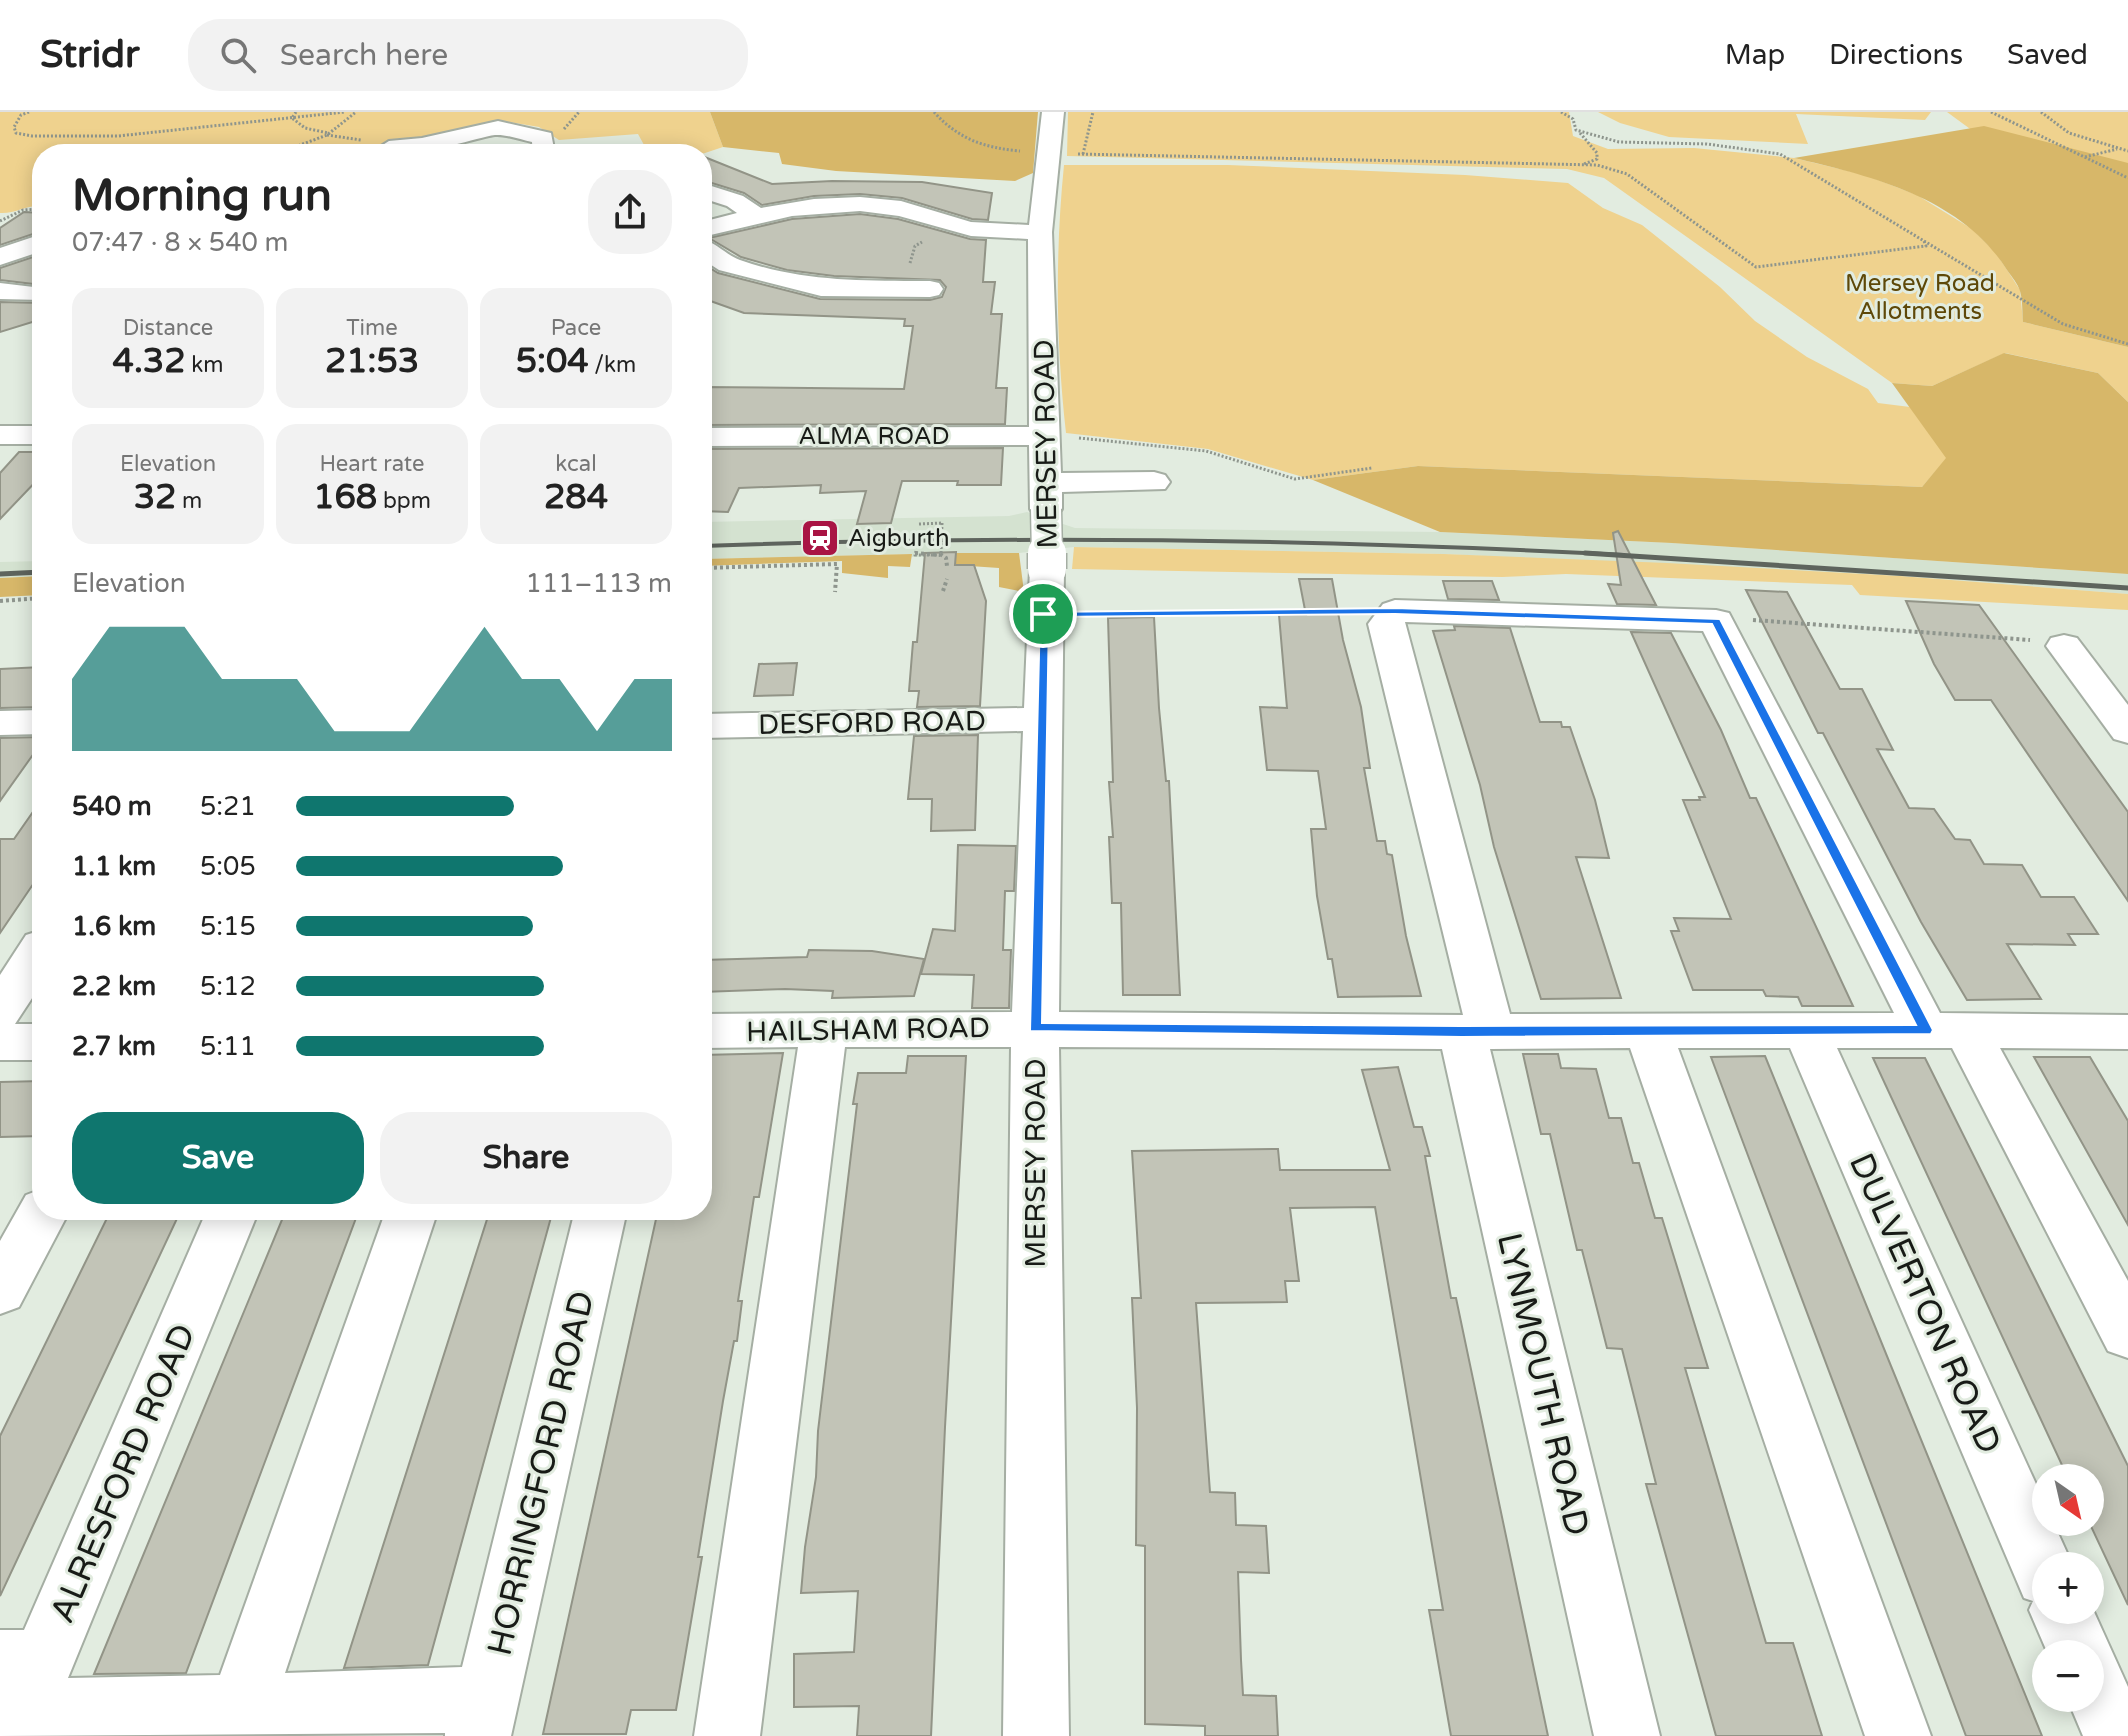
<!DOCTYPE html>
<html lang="en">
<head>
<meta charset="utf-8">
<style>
  body { margin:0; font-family:"Varela Round",sans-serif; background:#f2f2f2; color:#222; height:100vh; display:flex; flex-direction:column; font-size:30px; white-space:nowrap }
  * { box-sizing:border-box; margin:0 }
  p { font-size:26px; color:#767676 }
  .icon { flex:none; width:44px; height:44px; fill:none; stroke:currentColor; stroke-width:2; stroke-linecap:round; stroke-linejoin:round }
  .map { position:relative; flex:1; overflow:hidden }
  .sheet { position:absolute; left:32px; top:32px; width:680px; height:1076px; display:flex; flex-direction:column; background:#fff; border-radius:32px; box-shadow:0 4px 20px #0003 }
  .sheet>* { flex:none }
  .needle { width:52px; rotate:146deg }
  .tools { position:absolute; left:2032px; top:1352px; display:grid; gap:16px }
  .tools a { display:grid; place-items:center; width:72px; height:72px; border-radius:50%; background:#fff; box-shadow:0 4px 20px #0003; font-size:40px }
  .pin { position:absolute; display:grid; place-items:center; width:68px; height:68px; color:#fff; margin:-34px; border:4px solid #fff; border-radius:50%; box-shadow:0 2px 8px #0007 }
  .round { display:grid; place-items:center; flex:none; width:84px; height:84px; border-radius:32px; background:#f2f2f2 }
  .overview { display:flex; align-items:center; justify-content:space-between; height:136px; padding:0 40px }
  h1 { font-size:44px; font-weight:700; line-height:60px }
  .figures { display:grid; grid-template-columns:repeat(3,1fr); gap:12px; height:136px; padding:8px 40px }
  .figures div { display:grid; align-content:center; border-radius:20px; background:#f2f2f2; text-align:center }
  .figures b { font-size:34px; font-weight:700 }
  .figures small { font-size:22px; font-weight:400 }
  .figures p { font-size:22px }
  .chart { height:224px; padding:16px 40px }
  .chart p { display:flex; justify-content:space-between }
  .chart svg { width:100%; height:144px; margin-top:8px; fill:#0f766e; opacity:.7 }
  .action { display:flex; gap:16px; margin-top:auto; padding:16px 40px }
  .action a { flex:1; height:92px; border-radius:32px; background:#0f766e; color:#fff; font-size:32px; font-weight:700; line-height:92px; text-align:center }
  .action a+a { background:#f2f2f2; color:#222 }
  ul { padding:0 40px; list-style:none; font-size:26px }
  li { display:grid; grid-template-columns:128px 96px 1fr; align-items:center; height:60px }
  li i { height:20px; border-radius:10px; background:#0f766e }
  header { display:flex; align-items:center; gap:48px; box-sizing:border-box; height:112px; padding:0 40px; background:#fff; border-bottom:2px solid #e0e0e0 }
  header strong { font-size:38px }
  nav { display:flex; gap:44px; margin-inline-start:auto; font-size:28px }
  .search { width:560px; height:72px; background:#f2f2f2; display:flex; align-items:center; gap:20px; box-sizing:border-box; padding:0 28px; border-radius:32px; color:#767676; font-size:30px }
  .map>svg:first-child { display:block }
</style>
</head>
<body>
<header>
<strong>Stridr</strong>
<div class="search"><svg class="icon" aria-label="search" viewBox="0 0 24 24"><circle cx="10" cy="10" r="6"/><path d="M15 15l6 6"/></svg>Search here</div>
<nav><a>Map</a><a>Directions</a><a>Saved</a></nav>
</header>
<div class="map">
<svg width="2128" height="1624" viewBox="0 0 2128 1624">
  <rect width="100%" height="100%" fill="#e2ece0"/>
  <g fill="#d4e2d0">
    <polygon points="1027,400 1075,416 1440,420 1672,431 2128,462 2128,482 1900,464 1444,442 1074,435 1019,441 926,441 925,445 912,445 911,442 702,447 702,410 1009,404"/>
    <polygon points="42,449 42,464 0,466 0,450"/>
  </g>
  <g fill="#efd28e">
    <path d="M0 0H710L723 35 702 42H649L638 22 559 28 539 15 509 10 325 42H42V94C25 93 15 102 0 101Z"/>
    <polygon points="1068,0 1569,0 1573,24 1608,37 1694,36 1794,46 1865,63 1917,83 1972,117 1996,141 2020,178 2023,210 2128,235 2128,290 2098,261 2005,241 1932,274 1892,271 1604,66 1567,57 1067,44"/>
    <polygon points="1598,0 1931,0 1925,8 1796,2 1808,32 1669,25 1620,11"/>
    <polygon points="1947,0 2128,0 2128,102 2041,69"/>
    <path d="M1064 53H1228L1465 63 1568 71 1603 96 1642 113 1720 175 1755 209 1807 245 1868 277 1878 291 1910 295 1947 346 1922 375 1418 354 1313 368 1208 337 1066 321C1056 231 1055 143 1064 53Z"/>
    <polygon points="1074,435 1444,442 1667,451 1900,464 2128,482 2128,498 1860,483 1852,473 1566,462 1502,465 1072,457"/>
  </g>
  <g fill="#d7b769">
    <polygon points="710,0 1038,0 1033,61 1015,69 836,59 782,52 779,41 723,35"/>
    <path d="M1984 14 2128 51V235L2023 210C2022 201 2023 189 2020 179 2018 172 2012 165 2007 158 1962 86 1872 64 1794 46Z"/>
    <polygon points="2004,241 2098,261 2128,290 2128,462 1672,431 1440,420 1313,368 1418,354 1922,375 1946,346 1892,271 1932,274"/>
    <polygon points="956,441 1019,441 1024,480 999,475 999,456 955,453"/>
    <polygon points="912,442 910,455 888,454 888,466 842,461 842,449 702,454 702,447"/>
    <polygon points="42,464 42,483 0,485 0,466"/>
  </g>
  <g fill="#c2c4b7" stroke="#929487" stroke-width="2">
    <polygon points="702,44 772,72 832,69 922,70 992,81 988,108 972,107 902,86 860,82 814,84 762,93 744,81 702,68"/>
    <polygon points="24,100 42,101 42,119 0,133 0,116"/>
    <polygon points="860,102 898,107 970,127 986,128 983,170 995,170 991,202 1002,202 996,276 1007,276 1005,312 702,313 702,275 904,277 913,214 904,214 905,207 744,201 702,186 702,151 718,161 820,187 930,188 942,185 946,175 940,168 834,164 787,158 741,145 709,126 792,107"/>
    <polygon points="42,142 42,173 0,168 0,156"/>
    <polygon points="0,190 42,191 42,207 0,220"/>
    <polygon points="1003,336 1001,373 957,373 958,369 902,369 891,411 857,412 866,379 820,381 821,373 739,376 728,400 702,399 702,337"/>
    <polygon points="19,340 42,340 42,363 0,407 0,361"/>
    <polygon points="1618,419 1656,493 1617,492 1608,472 1621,473 1613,421"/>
    <polygon points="956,440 955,453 974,453 986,489 980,594 917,595 919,579 909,579 913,530 917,530 925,441"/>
    <polygon points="1299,467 1332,467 1343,528 1361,595 1370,656 1364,656 1377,729 1385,729 1387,742 1392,743 1406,824 1421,884 1338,885 1332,847 1328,847 1317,784 1311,717 1326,717 1318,659 1267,658 1260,595 1287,596 1279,503 1306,503"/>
    <polygon points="1443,469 1492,469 1499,488 1448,487"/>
    <polygon points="1746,478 1787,480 1840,577 1862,577 1893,638 1877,637 1909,696 1934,697 1955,727 1970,728 1984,752 2022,753 2041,785 2074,785 2098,822 2068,822 2075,833 2007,832 2041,887 1967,888 1921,810 1823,621 1818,621"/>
    <polygon points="1906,489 1979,493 2128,700 2128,789 1991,588 1955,588 1934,552"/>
    <polygon points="1154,505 1159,596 1166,669 1169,669 1180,883 1123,883 1121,791 1112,791 1109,725 1113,725 1109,670 1113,670 1108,506"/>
    <polygon points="1454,514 1510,516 1540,610 1561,610 1562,615 1570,615 1595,688 1609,746 1576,745 1621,886 1541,887 1494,735 1480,673 1433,519 1455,518"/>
    <polygon points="1631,520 1671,521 1721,618 1750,686 1756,686 1853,894 1802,894 1798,885 1766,884 1763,878 1693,878 1671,819 1679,819 1674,806 1731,807 1683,688 1700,688 1699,685 1705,685"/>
    <polygon points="797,551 793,583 754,584 759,552"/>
    <polygon points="42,555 42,595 0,596 0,557"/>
    <polygon points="978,623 975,718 931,719 932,687 908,687 914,624"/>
    <polygon points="42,625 42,630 0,689 0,626"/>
    <polygon points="42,687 42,759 0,821 0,727 14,727"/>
    <polygon points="958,733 1016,734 1014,779 1005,779 1003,838 1011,838 1009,896 972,896 974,863 921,862 933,817 955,819"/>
    <polygon points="809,838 872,839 924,847 914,884 832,886 833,879 785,877 702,880 702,848 807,845"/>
    <polygon points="783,941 759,1085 754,1085 738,1189 742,1189 737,1229 734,1229 723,1289 698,1445 702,1445 676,1598 631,1598 626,1622 543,1622 658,1098 702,1098 702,943"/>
    <polygon points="1523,942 1558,942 1561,956 1596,957 1609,1006 1621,1006 1633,1051 1639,1051 1655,1106 1662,1106 1708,1256 1685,1256 1766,1531 1793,1531 1822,1624 1716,1624 1646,1372 1656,1372 1622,1237 1607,1236 1582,1138 1577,1138 1550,1022 1541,1022"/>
    <polygon points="908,944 966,944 945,1315 931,1624 857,1624 859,1594 794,1595 794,1542 854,1540 858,1479 801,1481 805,1435 816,1365 818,1319 857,992 853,992 858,961 906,961"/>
    <polygon points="1765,944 1891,1254 2042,1624 1966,1624 1711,945"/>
    <polygon points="2034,945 2090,945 2128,1009 2128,1113"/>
    <polygon points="1873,946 1925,946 2128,1354 2128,1493 2089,1410 2090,1366 2068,1366"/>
    <polygon points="1398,955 1414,1015 1422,1015 1430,1044 1425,1044 1451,1186 1456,1186 1548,1624 1451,1624 1429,1498 1443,1498 1375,1095 1290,1096 1299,1169 1285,1169 1287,1190 1196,1191 1210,1380 1235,1381 1236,1413 1266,1414 1269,1461 1238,1460 1241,1548 1243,1583 1276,1584 1278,1624 1205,1624 1205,1614 1145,1612 1145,1434 1136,1433 1137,1296 1132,1186 1141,1186 1132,1039 1278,1037 1280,1058 1390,1058 1362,958"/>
    <polygon points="42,969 42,1024 0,1025 0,970"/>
    <polygon points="111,1098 181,1098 0,1484 0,1324"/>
    <polygon points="286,1098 359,1098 186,1561 94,1562"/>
    <polygon points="490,1098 553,1098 428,1553 344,1556"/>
  </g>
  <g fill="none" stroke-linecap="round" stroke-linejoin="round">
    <defs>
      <g id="minor">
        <polygon points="1042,0 1064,0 1052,120 1061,361 1154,360 1165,363 1170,370 1165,377 1062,380 1062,397 1057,404 1046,407 1035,404 1030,397 1029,333 702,334 702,316 1029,315 1028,127 971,124 899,104 860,99 792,104 702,125 702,110 737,101 727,94 702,86 702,71 743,84 761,96 814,87 860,85 901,89 971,110 1029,113"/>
        <path d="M498 9 551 21 555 42H533L532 30C521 28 506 22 495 23 472 26 393 55 378 36L389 29 422 26Z"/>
        <polygon points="42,122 42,139 0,153 0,136"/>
        <path d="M702 127C717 131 726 143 740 148 802 170 865 169 930 169L939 171 943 177 939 183 930 185 821 184 719 158 702 147Z"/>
        <polygon points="0,171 42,176 42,188 0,187"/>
        <rect x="0" y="314" width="42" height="18"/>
        <path d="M1047 447 1059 450 1064 457 1059 900 1463 903 1368 512 1383 492 1395 488 1716 498 1729 501 1940 901 2128 903V937L2000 936 2128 1169V1246L2108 1239 1952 936H1837L2046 1394V1410H2053L2073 1454H2046V1498H2090V1491L2128 1575V1624H2083L2067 1586H2090V1542H2048L2029 1498 2033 1489 2024 1486 1790 936H1678L1931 1624H1865L1630 936 1490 937 1660 1624H1594L1442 937 1059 935 1069 1624H1003L1011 935H845L760 1624H694L798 935 702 936V902L1012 900 1023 619 702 626V602L1024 596 1030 457 1035 450ZM1405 510 1703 519 1894 901 1510 902Z"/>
        <polygon points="2064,523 2077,526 2128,593 2128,631 2114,627 2046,534 2051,526"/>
        <polygon points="42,598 42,622 0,623 0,599"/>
        <polygon points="42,818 42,871 15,912 42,912 42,948 0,948 0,863 26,823"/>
        <polygon points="42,1077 42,1098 70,1098 19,1195 0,1202 0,1129 26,1083"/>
        <polygon points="207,1098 259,1098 68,1566 220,1563 386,1098 438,1098 285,1561 462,1555 575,1098 627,1098 511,1624 445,1624 445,1621 0,1624 0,1518 24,1518"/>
      </g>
    </defs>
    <use href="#minor" stroke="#a5aea3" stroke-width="4"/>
    <g stroke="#8e958d" stroke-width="3" stroke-dasharray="2 2" stroke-linecap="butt">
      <polyline points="29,0 21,3 14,15 16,21 32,24 118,24 345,0"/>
      <polyline points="296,0 292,6 305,16 328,21"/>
      <path d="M934 0C958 27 985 36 1020 39"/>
      <polyline points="1991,0 2128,66"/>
      <polyline points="2041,0 2069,21 2128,39"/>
      <polyline points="564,17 579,0"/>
      <polyline points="1580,21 1597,41 1597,47 1584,52"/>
      <polyline points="327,23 361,28"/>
      <polyline points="276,42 327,23 356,0"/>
      <polyline points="1078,42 1597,53 1627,62 1756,155 1926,134 1924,129 1780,42 1707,32 1619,30 1576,18 1573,7 1561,0"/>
      <polyline points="1083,42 1093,0"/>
      <polyline points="2085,45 2117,37"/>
      <polyline points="0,109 23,98 42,97"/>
      <polyline points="1924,129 2063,212 2128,232"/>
      <polyline points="910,151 915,134 922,130"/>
      <polyline points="1079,326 1206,339 1295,367 1372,356"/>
      <polyline points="919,412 942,411"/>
      <polyline points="916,439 915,443 940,443"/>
    </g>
    <g stroke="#8e958d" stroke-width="4" stroke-dasharray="3 3" stroke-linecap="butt">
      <polyline points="915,441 940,443"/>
      <polyline points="940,442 946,446 947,454"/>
      <polyline points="702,456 837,452 835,480"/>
      <polyline points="943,479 947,467"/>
      <polyline points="0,489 42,486"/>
      <polyline points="1080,502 1354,499"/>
      <polyline points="1753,508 2030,528"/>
    </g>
    <use href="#minor" fill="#fff" fill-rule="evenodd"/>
    <path stroke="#5e645d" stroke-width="4" d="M702 434C1009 423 1316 427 1623 443"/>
    <g stroke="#5e645d" stroke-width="5">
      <polyline points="1585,441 2128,476"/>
      <polyline points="0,462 42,460"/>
    </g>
    <defs>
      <polyline id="minor-bridge-far1" points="1046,397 1047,443"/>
      <polyline id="minor-bridge" points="1047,441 1047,457"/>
    </defs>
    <use href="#minor-bridge-far1" stroke="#a5aea3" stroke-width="33" stroke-linecap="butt"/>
    <use href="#minor-bridge" stroke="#a5aea3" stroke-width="41" stroke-linecap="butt"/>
    <polyline stroke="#8e958d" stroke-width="3" stroke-dasharray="2 2" stroke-linecap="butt" points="941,441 942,411"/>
    <use href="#minor-bridge-far1" stroke="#fff" stroke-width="30"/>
    <use href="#minor-bridge" stroke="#fff" stroke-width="38"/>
  </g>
  <path fill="#1a73e8" stroke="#fff" stroke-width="2" fill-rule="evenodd" d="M1395 496 1720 507 1933 918 1931 922 1462 925 1030 919 1040 500ZM1395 502 1712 512 1916 913 1462 914 1042 911 1049 505Z"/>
  <defs>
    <symbol id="station-square" viewBox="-11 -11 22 22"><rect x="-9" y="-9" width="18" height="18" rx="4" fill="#a91444" stroke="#e2ece0"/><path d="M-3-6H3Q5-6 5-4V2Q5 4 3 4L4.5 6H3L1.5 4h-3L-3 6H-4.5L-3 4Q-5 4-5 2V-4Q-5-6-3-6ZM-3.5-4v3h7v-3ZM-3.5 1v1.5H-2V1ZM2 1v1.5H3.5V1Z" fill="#fff"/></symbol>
  </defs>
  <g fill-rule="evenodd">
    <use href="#station-square" x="798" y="404" width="44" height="44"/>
  </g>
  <g text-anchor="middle" stroke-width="6" stroke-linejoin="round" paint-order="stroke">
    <g font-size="24" fill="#5e4808" stroke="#e2ece0">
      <text x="1920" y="179">Mersey Road<tspan x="1920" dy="28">Allotments</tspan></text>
    </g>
    <g font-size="24" fill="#181b17" stroke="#e2ece0">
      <text x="874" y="332">ALMA ROAD</text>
    </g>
    <g font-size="24" fill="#181b17" stroke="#e2ece0" text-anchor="start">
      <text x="848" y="434">Aigburth</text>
    </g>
    <g font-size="28" fill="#181b17" stroke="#e2ece0">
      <text transform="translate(1045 332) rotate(-91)" y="10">MERSEY ROAD</text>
      <text transform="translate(872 610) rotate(-1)" y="10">DESFORD ROAD</text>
      <text transform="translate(868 917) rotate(-1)" y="10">HAILSHAM ROAD</text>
      <text transform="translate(1035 1051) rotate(-90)" y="10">MERSEY ROAD</text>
    </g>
    <g font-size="34" fill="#181b17" stroke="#e2ece0">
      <text transform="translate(1926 1191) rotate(66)" y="12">DULVERTON ROAD</text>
      <text transform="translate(1544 1272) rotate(77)" y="12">LYNMOUTH ROAD</text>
      <text transform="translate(122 1361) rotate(-67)" y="12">ALRESFORD ROAD</text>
      <text transform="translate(540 1361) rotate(-77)" y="12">HORRINGFORD ROAD</text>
    </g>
  </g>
</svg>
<div class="tools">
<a><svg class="needle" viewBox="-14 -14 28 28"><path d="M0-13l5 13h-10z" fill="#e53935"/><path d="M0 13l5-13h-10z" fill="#767676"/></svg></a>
<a>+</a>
<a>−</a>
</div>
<div class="pin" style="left:1043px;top:502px;background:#1e9e55"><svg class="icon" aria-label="arrive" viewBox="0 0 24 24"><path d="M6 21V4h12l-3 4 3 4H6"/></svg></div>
<section class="sheet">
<div class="overview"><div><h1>Morning run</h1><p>07:47 · 8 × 540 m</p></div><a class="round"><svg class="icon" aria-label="share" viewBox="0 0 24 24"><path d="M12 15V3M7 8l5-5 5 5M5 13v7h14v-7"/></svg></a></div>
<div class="figures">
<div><p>Distance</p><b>4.32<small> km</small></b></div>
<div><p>Time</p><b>21:53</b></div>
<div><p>Pace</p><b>5:04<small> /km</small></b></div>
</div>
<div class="figures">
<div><p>Elevation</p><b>32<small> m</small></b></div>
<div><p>Heart rate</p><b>168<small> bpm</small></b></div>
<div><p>kcal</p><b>284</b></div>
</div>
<div class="chart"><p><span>Elevation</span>111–113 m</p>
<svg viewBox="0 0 160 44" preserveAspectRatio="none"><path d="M0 44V22L10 6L20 6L30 6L40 22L50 22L60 22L70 38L80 38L90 38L100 22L110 6L120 22L130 22L140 38L150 22L160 22V44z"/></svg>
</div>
<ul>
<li><b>540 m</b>5:21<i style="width:58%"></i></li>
<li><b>1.1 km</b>5:05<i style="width:71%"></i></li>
<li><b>1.6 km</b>5:15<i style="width:63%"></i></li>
<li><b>2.2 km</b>5:12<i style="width:66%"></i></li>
<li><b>2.7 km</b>5:11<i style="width:66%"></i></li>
</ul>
<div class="action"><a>Save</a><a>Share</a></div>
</section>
</div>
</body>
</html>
